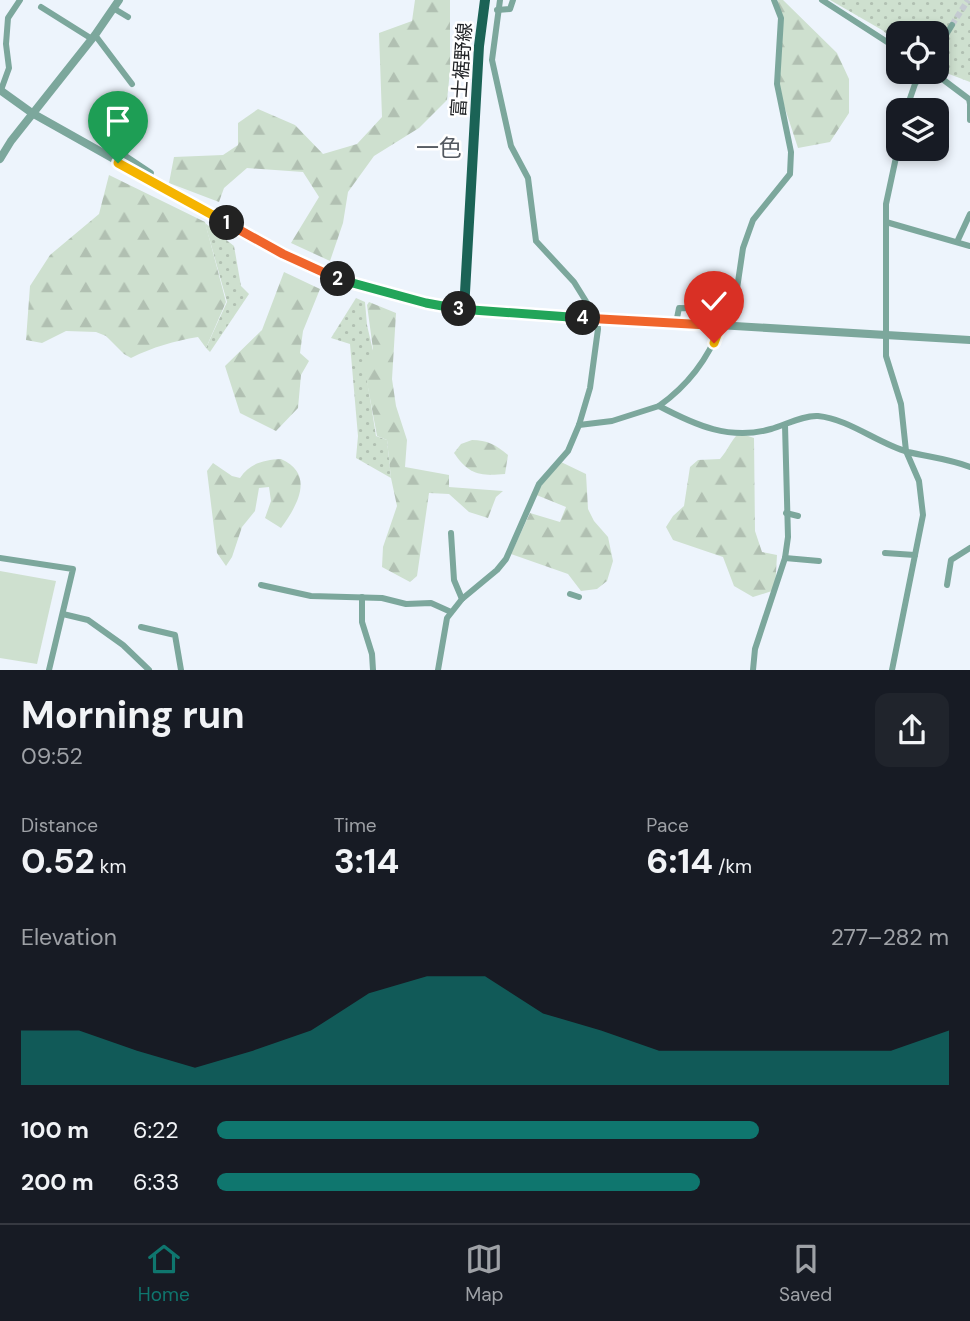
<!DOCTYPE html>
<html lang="en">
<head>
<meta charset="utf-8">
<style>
  body { margin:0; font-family:"DM Sans","Noto Sans JP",sans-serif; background:#20242c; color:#f1f3f6; height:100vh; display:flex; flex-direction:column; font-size:26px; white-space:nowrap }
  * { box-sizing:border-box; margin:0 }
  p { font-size:23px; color:#9ea1a6 }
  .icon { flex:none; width:38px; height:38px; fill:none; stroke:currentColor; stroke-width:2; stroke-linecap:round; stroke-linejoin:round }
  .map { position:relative; height:670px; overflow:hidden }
  .details { display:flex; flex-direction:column; background:#171b24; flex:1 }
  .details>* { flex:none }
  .fabs { position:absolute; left:886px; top:21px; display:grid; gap:14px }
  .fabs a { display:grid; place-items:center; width:63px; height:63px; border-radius:14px; background:#171b24; box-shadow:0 4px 10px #0003; font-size:35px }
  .pin { position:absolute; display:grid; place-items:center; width:60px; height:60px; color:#fff; margin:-72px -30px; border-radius:50% 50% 50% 0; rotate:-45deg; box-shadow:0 0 7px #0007 }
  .pin .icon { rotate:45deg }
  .km { position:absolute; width:35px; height:35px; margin:-18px; border-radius:50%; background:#222; color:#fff; font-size:19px; line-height:35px; text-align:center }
  .round { display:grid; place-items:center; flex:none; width:74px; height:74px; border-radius:14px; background:#20242c }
  .summary { display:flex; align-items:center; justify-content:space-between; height:119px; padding:0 21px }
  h1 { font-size:38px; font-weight:700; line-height:52px }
  .metrics { display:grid; grid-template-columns:repeat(3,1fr); gap:10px; height:119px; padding:7px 21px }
  .metrics div { display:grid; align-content:center }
  .metrics b { font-size:35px; font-weight:700 }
  .metrics small { font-size:19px; font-weight:400 }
  .metrics p { font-size:19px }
  .chart { height:196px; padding:14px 21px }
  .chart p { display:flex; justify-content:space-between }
  .chart svg { width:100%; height:126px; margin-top:7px; fill:#0f766e; opacity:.7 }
  ul { padding:0 21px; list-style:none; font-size:23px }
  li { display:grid; grid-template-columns:112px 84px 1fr; align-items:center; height:52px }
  li i { height:18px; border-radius:9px; background:#0f766e }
  .dock { display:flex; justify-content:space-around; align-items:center; height:98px; border-top:2px solid #363941; background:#171b24; font-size:19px; color:#9ea1a6 }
  .dock a { display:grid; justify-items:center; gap:4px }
  .dock .on { color:#0f766e }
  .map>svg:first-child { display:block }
</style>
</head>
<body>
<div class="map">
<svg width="970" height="670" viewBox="0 0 970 670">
  <defs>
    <pattern id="grass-dots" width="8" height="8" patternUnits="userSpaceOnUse" patternTransform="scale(1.75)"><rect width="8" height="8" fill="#cee0cf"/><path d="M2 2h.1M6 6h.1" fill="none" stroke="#b1c0b2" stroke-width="1.8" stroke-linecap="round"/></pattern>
    <pattern id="forest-firs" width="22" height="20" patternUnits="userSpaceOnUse" patternTransform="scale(1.75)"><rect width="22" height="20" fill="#cee0cf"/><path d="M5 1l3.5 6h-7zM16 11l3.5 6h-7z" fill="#b1c0b2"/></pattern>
  </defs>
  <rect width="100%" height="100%" fill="#edf4fc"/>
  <g fill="url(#grass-dots)">
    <polygon points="830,0 970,0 970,82 936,69 936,33 898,33 898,43 882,30"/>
    <polygon points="205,223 234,246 241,286 249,294 210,352 206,348 227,302"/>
    <polygon points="356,298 365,302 367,325 373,351 365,367 376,436 387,440 391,478 356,458 358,436 350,344 331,338"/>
  </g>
  <g fill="url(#forest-firs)">
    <polygon points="415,0 450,0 450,71 447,100 419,128 374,156 348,192 343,223 330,261 291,243 319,197 303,172 247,168 224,188 219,202 169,183 174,157 223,155 238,145 238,123 258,109 295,125 323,154 357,144 382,117 379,33 412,21"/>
    <polygon points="778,0 783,0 837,53 849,79 849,113 830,142 798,148 777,84 780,33"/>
    <path d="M109 175 205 222 226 302 206 348 198 337C174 341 153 347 131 358L124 354 106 336 96 332 66 331 42 343 26 340 30 286 50 255 99 214Z"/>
    <polygon points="284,272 320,289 303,331 300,353 309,361 301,375 298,408 276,431 240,413 225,366 262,330"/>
    <polygon points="369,302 396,313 392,379 396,406 407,440 405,467 449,475 449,487 503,491 496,497 488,518 469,512 449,494 429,493 417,576 410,582 382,567 383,547 397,506 391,478 387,440 377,436 364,366 373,349 367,305"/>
    <path d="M739 433 754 438 755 531 762 552 777 555 775 590 753 597 734 586 723 557 673 540 666 527 673 516 684 506 690 467 698 460 720 459C728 450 731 440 739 433Z"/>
    <path d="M472 440C487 440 496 445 508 455L505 474C480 476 469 475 454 453L461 444Z"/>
    <path d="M281 459C315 474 298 505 281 528L265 518 271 501 269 487 259 488 255 511 242 527 232 557 226 566 217 553 207 471 213 463 232 476 240 478C250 463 264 460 281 459Z"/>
    <polygon points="561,462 586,474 588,509 594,521 608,537 613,561 607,581 597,589 581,591 568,574 511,554 530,513 560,522 566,507 534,494"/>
  </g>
  <polygon fill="#cee0cf" points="0,571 56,581 37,664 0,658"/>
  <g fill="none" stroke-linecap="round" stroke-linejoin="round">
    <polyline stroke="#c4cad1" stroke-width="6" stroke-dasharray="6 3" stroke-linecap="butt" points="952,25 968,0"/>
    <g stroke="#7ca79c" stroke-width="6">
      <polyline points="822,0 898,49"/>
      <polyline points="41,7 92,39"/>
      <polyline points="113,8 128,17"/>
      <polyline points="497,10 510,9 513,0"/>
      <polyline points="95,35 132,84"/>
      <polyline points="936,51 952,25"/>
      <polyline points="933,72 969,99 970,104"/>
      <polyline points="1,90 9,68 6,44 8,18 20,0"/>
      <polyline points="970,106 970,120"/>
      <polyline points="132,110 144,118 124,155 151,173 148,180"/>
      <polyline points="906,110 915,84 923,72"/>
      <polyline points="886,222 970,246"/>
      <polyline points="957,242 970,214"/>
      <polyline points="676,323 679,308 734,309 743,248 753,220 790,174 791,152 777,84 781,18 774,0"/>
      <path d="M659 406C687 386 708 359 720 327"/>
      <path d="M579 425 612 421 659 406C695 425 730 441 771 429 785 425 804 415 818 416 849 419 877 443 908 452 929 457 950 459 970 467"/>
      <polyline points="786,513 798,516"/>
      <polyline points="451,533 454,580 462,599"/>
      <polyline points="885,553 915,555"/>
      <polyline points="0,558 73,569 49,670"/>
      <polyline points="785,558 819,561"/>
      <polyline points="261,585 311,596 382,598 406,604 431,603 451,612"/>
      <polyline points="947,585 951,560 970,548"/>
      <polyline points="570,594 579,597"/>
      <polyline points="362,597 362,622 372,654 373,670"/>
      <polyline points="63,614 88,620 123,645 149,670"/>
      <polyline points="141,627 175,635 181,670"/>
      <polyline points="438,670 447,618 462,599 497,570 506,559 539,484 568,451 579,425 590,388 598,329 597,319 574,282 536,241 528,178 511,146 492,60 500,0"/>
      <polyline points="753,670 755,649 785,558 788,537 785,425"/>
      <polyline points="892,670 923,515 919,481 906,451 901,404 886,356 886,204 898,148"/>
    </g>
    <g stroke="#7ca79c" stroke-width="8">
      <polyline points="0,90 32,113 283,254 341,281 426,303 464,310 516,313 970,340"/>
      <polyline points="0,159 11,141 95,35 119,0"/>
    </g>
    <polyline stroke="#1b6356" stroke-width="10" points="464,310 479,46 485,0"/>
  </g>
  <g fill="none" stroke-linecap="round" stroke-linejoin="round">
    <defs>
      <polyline id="split-1" points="118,163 227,223"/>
      <polyline id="split-2" points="227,223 283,254 338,279"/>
      <polyline id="split-3" points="338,279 426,303 459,309"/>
      <polyline id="split-4" points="459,309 583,318"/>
      <polyline id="split-5" points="583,318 708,325"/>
      <polyline id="split-6" points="708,325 720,327 714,343"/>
    </defs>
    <use href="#split-1" stroke="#fff" stroke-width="14"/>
    <use href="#split-2" stroke="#fff" stroke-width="14"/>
    <use href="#split-3" stroke="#fff" stroke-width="14"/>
    <use href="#split-4" stroke="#fff" stroke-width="14"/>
    <use href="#split-5" stroke="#fff" stroke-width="14"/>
    <use href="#split-6" stroke="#fff" stroke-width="14"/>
    <use href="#split-1" stroke="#f5b400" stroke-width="9"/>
    <use href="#split-2" stroke="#f0652b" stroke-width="9"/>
    <use href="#split-3" stroke="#22a559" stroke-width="9"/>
    <use href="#split-4" stroke="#22a559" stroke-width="9"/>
    <use href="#split-5" stroke="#f0652b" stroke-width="9"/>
    <use href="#split-6" stroke="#f5b400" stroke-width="9"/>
  </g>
  <g text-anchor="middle" stroke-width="5" stroke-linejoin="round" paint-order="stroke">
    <g font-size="19" fill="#222427" stroke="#fff">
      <text transform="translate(461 70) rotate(-86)" y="7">富士裾野線</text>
    </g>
    <g font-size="23" fill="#53585f" stroke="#fff">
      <text x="439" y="156">一色</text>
    </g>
  </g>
</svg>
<div class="fabs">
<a><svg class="icon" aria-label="locate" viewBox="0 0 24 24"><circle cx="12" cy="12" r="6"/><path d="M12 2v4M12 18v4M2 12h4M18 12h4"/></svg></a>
<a><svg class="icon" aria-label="layers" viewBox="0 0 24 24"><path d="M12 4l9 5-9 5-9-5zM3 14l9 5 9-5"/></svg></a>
</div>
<div class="pin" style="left:118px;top:163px;background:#1e9e55"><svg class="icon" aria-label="arrive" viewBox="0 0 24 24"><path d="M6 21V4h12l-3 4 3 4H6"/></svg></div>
<div class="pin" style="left:714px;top:343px;background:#d93025"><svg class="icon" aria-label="check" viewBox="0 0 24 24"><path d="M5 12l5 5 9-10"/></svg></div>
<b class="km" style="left:227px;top:223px">1</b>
<b class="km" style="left:338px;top:279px">2</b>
<b class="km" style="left:459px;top:309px">3</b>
<b class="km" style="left:583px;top:318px">4</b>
</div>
<section class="details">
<div class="summary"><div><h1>Morning run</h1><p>09:52</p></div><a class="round"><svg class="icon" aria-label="share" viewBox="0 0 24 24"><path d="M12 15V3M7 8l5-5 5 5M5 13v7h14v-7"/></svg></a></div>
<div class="metrics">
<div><p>Distance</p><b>0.52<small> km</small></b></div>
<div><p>Time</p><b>3:14</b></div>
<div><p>Pace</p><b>6:14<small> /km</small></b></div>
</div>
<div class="chart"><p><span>Elevation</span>277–282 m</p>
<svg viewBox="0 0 160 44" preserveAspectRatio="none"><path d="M0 44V25L10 25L20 32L30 38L40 32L50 25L60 12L70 6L80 6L90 19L100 25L110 32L120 32L130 32L140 32L150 32L160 25V44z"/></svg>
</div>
<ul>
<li><b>100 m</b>6:22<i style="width:74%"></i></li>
<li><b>200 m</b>6:33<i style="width:66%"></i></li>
</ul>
</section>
<nav class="dock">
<a class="on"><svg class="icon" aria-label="home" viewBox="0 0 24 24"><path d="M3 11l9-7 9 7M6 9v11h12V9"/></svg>Home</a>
<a><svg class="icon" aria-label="map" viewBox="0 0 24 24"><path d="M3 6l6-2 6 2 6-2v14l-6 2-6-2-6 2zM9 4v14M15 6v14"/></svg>Map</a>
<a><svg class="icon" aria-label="saved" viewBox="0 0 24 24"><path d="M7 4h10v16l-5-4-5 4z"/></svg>Saved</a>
</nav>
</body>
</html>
